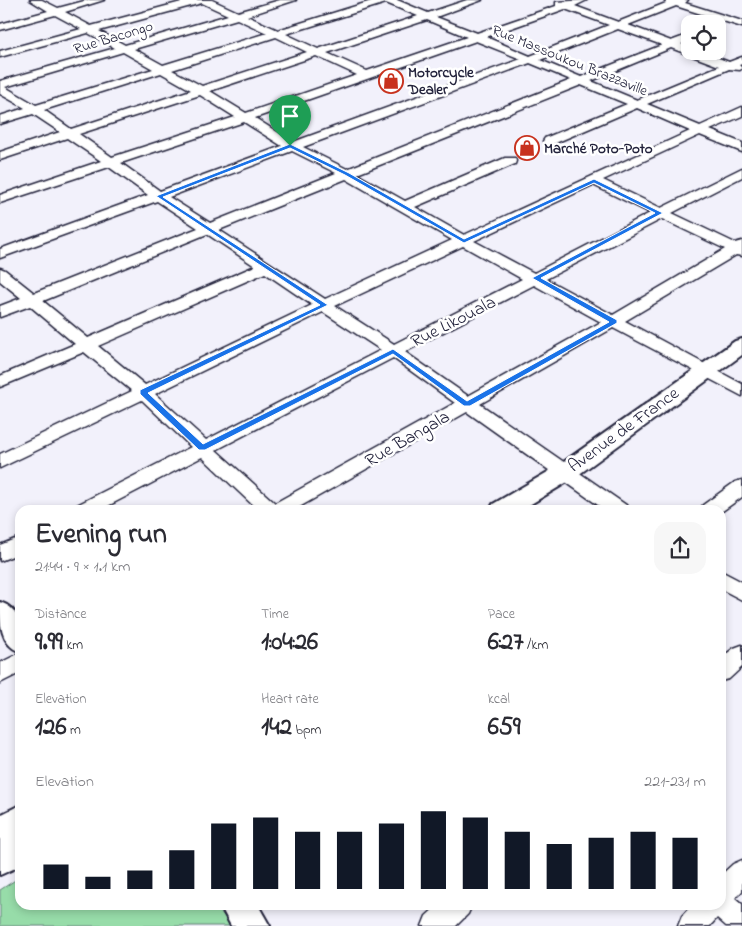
<!DOCTYPE html>
<html lang="en">
<head>
<meta charset="utf-8">
<style>
  body { margin:0; font-family:"Indie Flower",sans-serif; background:#f7f7f7; color:#2b2b33; height:100vh; display:flex; flex-direction:column; font-size:19px; white-space:nowrap }
  * { box-sizing:border-box; margin:0 }
  p { font-size:16px; color:#7c7c81 }
  .icon { flex:none; width:28px; height:28px; fill:none; stroke:currentColor; stroke-width:2; stroke-linecap:round; stroke-linejoin:round }
  .map { position:relative; flex:1; overflow:hidden }
  .panel { position:absolute; left:15px; top:505px; width:711px; height:405px; display:flex; flex-direction:column; background:#fff; border-radius:15px; box-shadow:0 2px 8px #0003 }
  .panel>* { flex:none }
  .controls { position:absolute; left:681px; top:15px; display:grid; gap:10px }
  .controls a { display:grid; place-items:center; width:45px; height:45px; border-radius:10px; background:#fff; box-shadow:0 2px 8px #0003; font-size:25px }
  .pin { position:absolute; display:grid; place-items:center; width:42px; height:42px; color:#fff; margin:-51px -21px; border-radius:50% 50% 50% 0; rotate:-45deg; box-shadow:0 0 5px #0007 }
  .pin .icon { rotate:45deg }
  .round { display:grid; place-items:center; flex:none; width:52px; height:52px; border-radius:15px; background:#f7f7f7 }
  .overview { display:flex; align-items:center; justify-content:space-between; height:85px; padding:0 20px }
  h1 { font-size:28px; font-weight:700; line-height:38px }
  .metrics { display:grid; grid-template-columns:repeat(3,1fr); gap:8px; height:85px; padding:5px 20px }
  .metrics div { display:grid; align-content:center }
  .metrics b { font-size:25px; font-weight:700 }
  .metrics small { font-size:14px; font-weight:400 }
  .metrics p { font-size:14px }
  .chart { height:140px; padding:10px 20px }
  .chart p { display:flex; justify-content:space-between }
  .chart svg { width:100%; height:90px; margin-top:5px; stroke:#111827; stroke-width:6 }
  .map>svg:first-child { display:block }
</style>
</head>
<body>
<div class="map">
<svg width="742" height="926" viewBox="0 0 742 926">
  <rect width="100%" height="100%" fill="#f2f1fb"/>
  <filter id="ink" filterUnits="userSpaceOnUse"><feTurbulence type="fractalNoise" baseFrequency=".02" numOctaves="2"/><feDisplacementMap in="SourceGraphic" scale="10" xChannelSelector="R" yChannelSelector="G"/><feConvolveMatrix kernelMatrix="1 2 1 2 8 2 1 2 1" color-interpolation-filters="sRGB"/></filter>
  <g filter="url(#ink)">
    <polygon fill="#97dca9" stroke="#5c7f72" points="20,877 20,905 215,905 232,926 0,926 0,890"/>
    <g fill="none" stroke-linecap="round" stroke-linejoin="round">
      <defs>
        <g id="minor">
          <path d="M30 0H42L58 8 88 0H104L65 12 91 26 189 0H212L238 12 280 0H296L247 16 278 30 375 0H397L428 13 467 0H482L436 17 477 33 556 6V2L587 0 575 6 618 22 666 3 665 0H688L685 3 742 21V27L676 6 628 25 671 41 690 34V41L681 44 690 48V51H700L729 62 742 57V64L739 65 742 68 740 70 729 69 647 104 700 126 742 107V116L710 130 742 143V152L700 135 603 180 661 208 742 168V177L672 213 735 243 742 241V256L736 255 625 321 742 384V396L613 328 480 404 626 505 629 510H605L467 412 294 510H258L202 457 100 510H74L77 505 191 447 142 400 0 468V454L132 391 84 352 0 387V376L75 344 30 306 0 317V306L21 298 0 281V268L5 270 34 293 198 228 157 201 0 258V249L148 195 109 167 0 203V195L101 161 67 138 0 160V152L60 132 33 114 0 124V116L25 108 0 94V81L115 48 88 33 0 57V51L81 29 55 15 0 30V24L48 11ZM202 3 228 15 125 45 99 31ZM386 3 418 16 318 49 286 34ZM565 9 609 25 530 56 486 37ZM237 19 267 33 163 65 134 49ZM427 20 467 37 367 71 327 53ZM618 29 662 45 581 77 540 60ZM276 37 307 52 202 86 172 70ZM476 41 521 59 293 142 255 118ZM671 48 719 66 637 100 591 81ZM123 52 153 69 36 105 5 87ZM316 56 357 75 246 113 210 91ZM530 63 571 80 347 169 303 147ZM161 73 191 90 71 129 44 110ZM581 85 627 104 545 138 543 141 545 144H553L637 108 690 131 464 235 415 207 515 164 516 161 515 158H505L405 201 357 174ZM200 95 235 117 112 157 79 134ZM244 122 282 146 160 191 121 163ZM292 151 336 173 210 223 169 197ZM346 179 452 240 325 299 219 230ZM593 185 650 213 534 273 474 241ZM662 219 725 249 613 315 546 279ZM207 234 255 266 88 338 43 301ZM463 246 522 279 394 344 335 306ZM265 273 312 305 145 385 98 346ZM534 285 601 322 468 396 405 352ZM323 312 381 350 206 440 155 394ZM393 358 455 403 275 503 216 450Z"/>
          <polygon points="742,480 742,497 721,512 700,510 703,505 735,482"/>
          <polygon points="20,537 20,553 0,561 0,545"/>
          <polygon points="721,571 742,582 742,600 721,589"/>
          <polygon points="742,645 742,667 729,679 721,681 721,658 734,648"/>
          <polygon points="20,653 20,673 0,683 0,663"/>
          <polygon points="742,860 742,891 735,898 742,904 742,926 726,926 717,918 710,926 678,926 682,916 692,905 721,905 721,875 733,864"/>
          <polygon points="438,905 472,905 468,914 456,926 422,926 426,916"/>
        </g>
        <g id="major">
          <polygon points="742,339 742,355 574,478 521,510 490,510 493,504 558,466 735,341"/>
          <path d="M0 602C24 610 20 631 20 652 0 644 0 623 0 602Z"/>
          <polygon points="20,805 20,866 0,875 0,815"/>
          <polygon points="220,905 258,905 270,926 231,926"/>
        </g>
      </defs>
      <use href="#minor" stroke="#22223b" stroke-width="3"/>
      <use href="#major" stroke="#22223b" stroke-width="4"/>
      <use href="#minor" fill="#fff" fill-rule="evenodd"/>
      <use href="#major" fill="#fff" fill-rule="evenodd"/>
    </g>
  </g>
  <path fill="#1a73e8" stroke="#fff" fill-rule="evenodd" d="M290 144 349 173 464 239 594 179 663 213 541 278 617 320V323L470 406H464L393 354 205 450H199L140 394V390L320 305 156 196ZM290 148 345 175 464 243 594 183 655 213 532 278 609 322 467 401 393 349 203 444 148 393 328 305 163 197Z"/>
  <defs>
    <symbol id="shop-ring" viewBox="-11 -11 22 22"><circle r="9.5" fill="#fff" stroke="#c8321e" stroke-width="1.5"/><path d="M-5-2.5h2.3a2.7 3.5 0 0 1 5.4 0H5L5.5 6h-11ZM-1.5-2.5h3a1.5 2.3 0 0 0-3 0Z" fill="#c8321e"/></symbol>
  </defs>
  <g fill-rule="evenodd">
    <use href="#shop-ring" x="377" y="67" width="28" height="28"/>
    <use href="#shop-ring" x="513" y="134" width="28" height="28"/>
  </g>
  <g text-anchor="middle" stroke-width="5" stroke-linejoin="round" paint-order="stroke">
    <g font-size="15" fill="#22223b" stroke="#fff">
      <text transform="translate(113 37) rotate(-17)" y="5">Rue Bacongo</text>
      <text transform="translate(570 60) rotate(22)" y="5">Rue Massoukou Brazzaville</text>
    </g>
    <g font-size="15" font-weight="bold" fill="#22223b" stroke="#fff" text-anchor="start">
      <text x="408" y="77">Motorcycle<tspan x="408" dy="17">Dealer</tspan></text>
      <text x="544" y="153">Marché Poto-Poto</text>
    </g>
    <g font-size="18" fill="#22223b" stroke="#fff">
      <text transform="translate(453 321) rotate(-27)" y="6">Rue Likouala</text>
      <text transform="translate(623 429) rotate(-36)" y="6">Avenue de France</text>
      <text transform="translate(407 438) rotate(-30)" y="6">Rue Bangala</text>
    </g>
  </g>
</svg>
<div class="controls">
<a><svg class="icon" aria-label="locate" viewBox="0 0 24 24"><circle cx="12" cy="12" r="6"/><path d="M12 2v4M12 18v4M2 12h4M18 12h4"/></svg></a>
</div>
<div class="pin" style="left:290px;top:146px;background:#1e9e55"><svg class="icon" aria-label="arrive" viewBox="0 0 24 24"><path d="M6 21V4h12l-3 4 3 4H6"/></svg></div>
<section class="panel">
<div class="overview"><div><h1>Evening run</h1><p>21:44 · 9 × 1.1 km</p></div><a class="round"><svg class="icon" aria-label="share" viewBox="0 0 24 24"><path d="M12 15V3M7 8l5-5 5 5M5 13v7h14v-7"/></svg></a></div>
<div class="metrics">
<div><p>Distance</p><b>9.99<small> km</small></b></div>
<div><p>Time</p><b>1:04:26</b></div>
<div><p>Pace</p><b>6:27<small> /km</small></b></div>
</div>
<div class="metrics">
<div><p>Elevation</p><b>126<small> m</small></b></div>
<div><p>Heart rate</p><b>142<small> bpm</small></b></div>
<div><p>kcal</p><b>659</b></div>
</div>
<div class="chart"><p><span>Elevation</span>221–231 m</p>
<svg viewBox="0 0 160 44" preserveAspectRatio="none"><path d="M5 44V32M15 44V38M25 44V35M35 44V25M45 44V12M55 44V9M65 44V16M75 44V16M85 44V12M95 44V6M105 44V9M115 44V16M125 44V22M135 44V19M145 44V16M155 44V19"/></svg>
</div>
</section>
</div>
</body>
</html>
